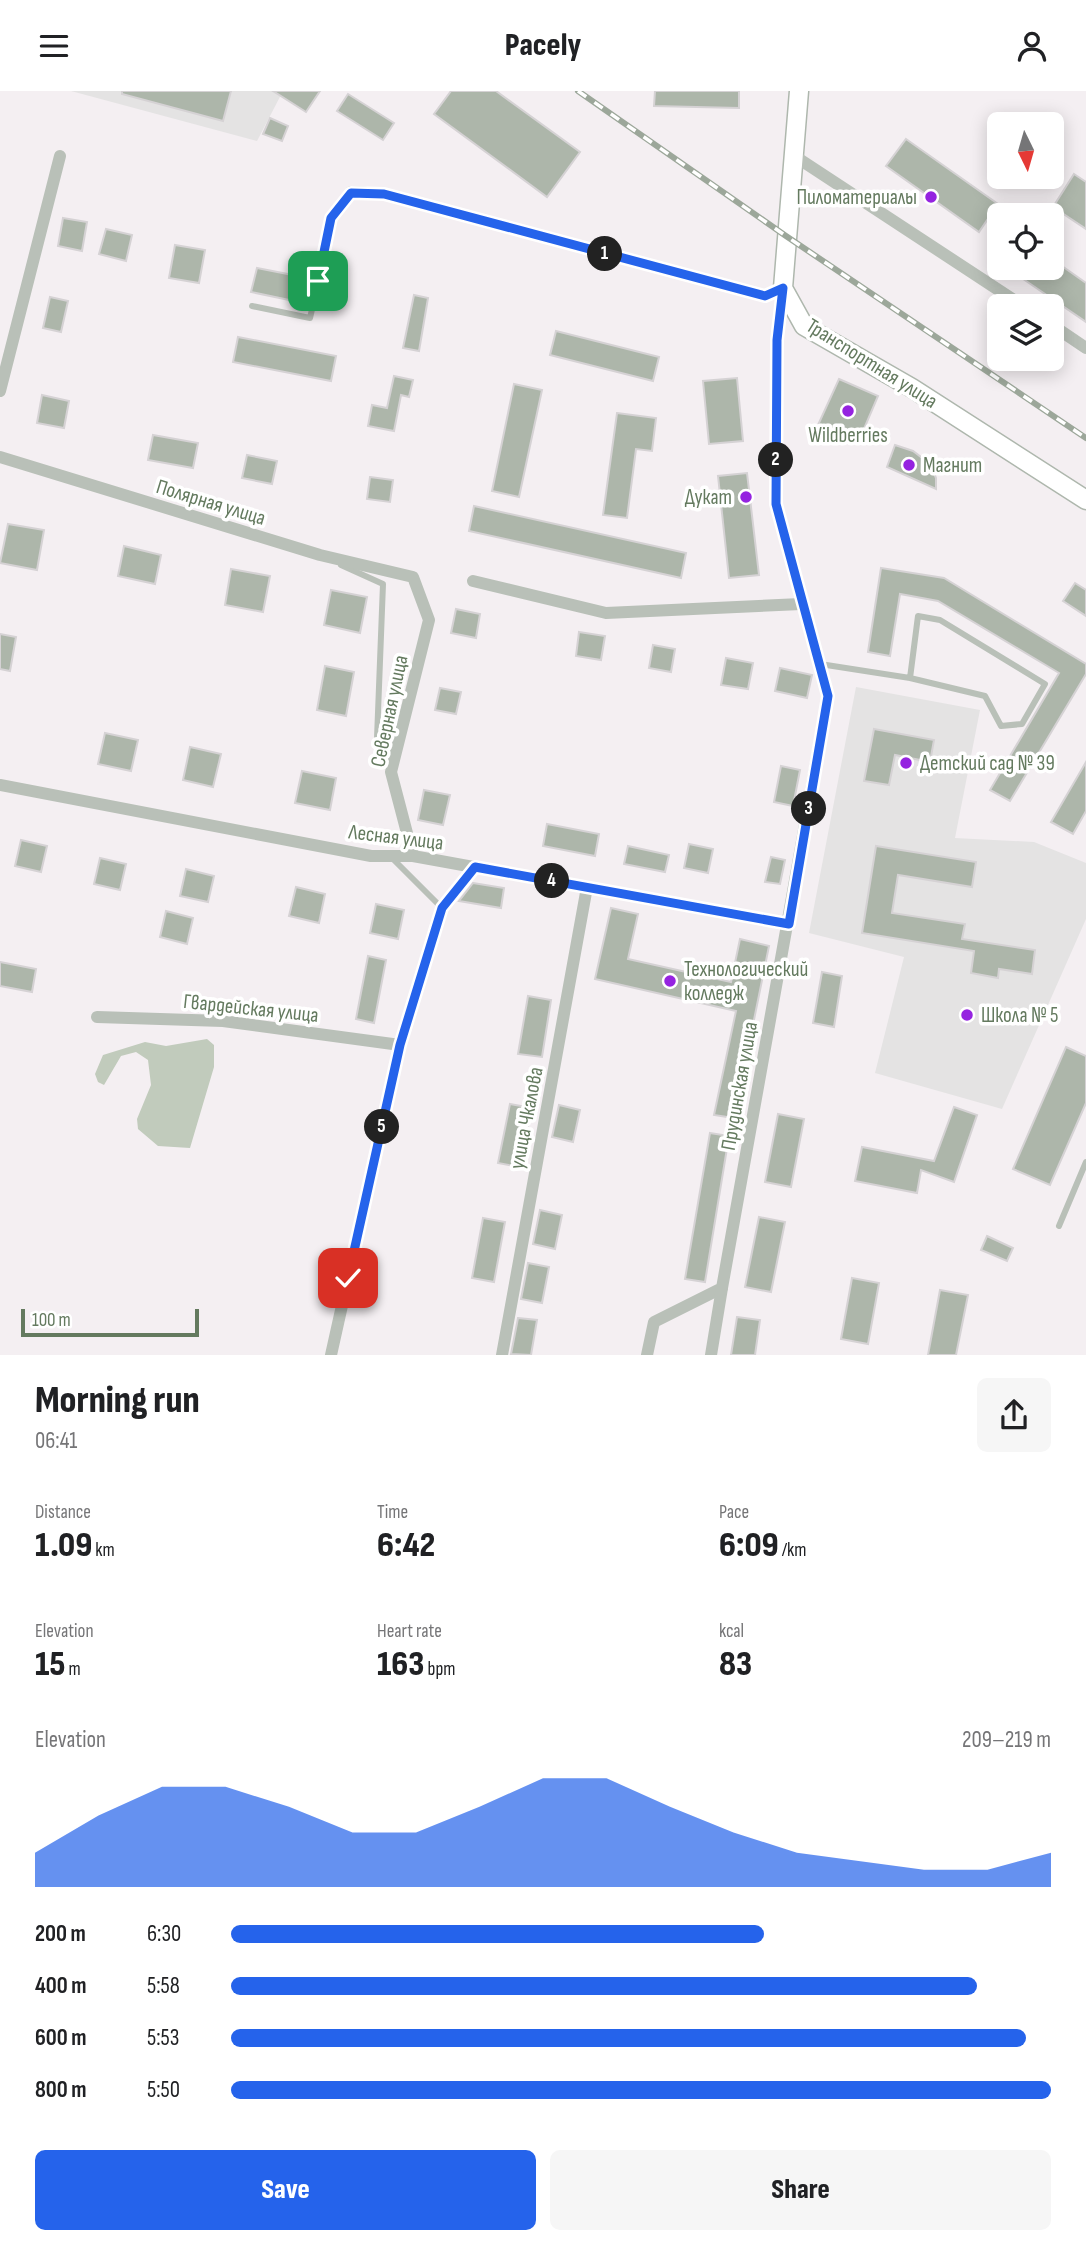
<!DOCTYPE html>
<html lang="en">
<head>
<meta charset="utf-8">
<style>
  body { margin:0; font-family:"Sofia Sans Condensed",sans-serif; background:#f6f6f6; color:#202124; height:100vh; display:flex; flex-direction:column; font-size:26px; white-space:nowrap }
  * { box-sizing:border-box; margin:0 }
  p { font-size:23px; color:#757577 }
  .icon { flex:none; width:38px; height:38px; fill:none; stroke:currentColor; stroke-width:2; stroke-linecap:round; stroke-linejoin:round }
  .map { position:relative; height:1264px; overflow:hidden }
  .side { display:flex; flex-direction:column; background:#fff; flex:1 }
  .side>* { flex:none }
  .needle { width:46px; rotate:175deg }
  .buttons { position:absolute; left:987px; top:21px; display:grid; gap:14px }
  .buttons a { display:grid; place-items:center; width:77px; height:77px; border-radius:10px; background:#fff; box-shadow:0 4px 18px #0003; font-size:35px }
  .scale { position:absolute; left:21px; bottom:18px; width:178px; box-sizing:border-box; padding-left:7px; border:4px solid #647a5f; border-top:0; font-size:19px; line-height:24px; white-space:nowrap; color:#647a5f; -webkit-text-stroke:5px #fff; paint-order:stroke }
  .pin { position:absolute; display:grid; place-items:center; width:60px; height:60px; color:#fff; margin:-30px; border-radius:14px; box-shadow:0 4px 10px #0006 }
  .km { position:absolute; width:35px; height:35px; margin:-18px; border-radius:50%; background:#222; color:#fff; font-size:19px; line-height:35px; text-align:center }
  .round { display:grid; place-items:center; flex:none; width:74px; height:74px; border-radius:10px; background:#f6f6f6 }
  .summary { display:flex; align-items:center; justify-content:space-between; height:119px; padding:0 35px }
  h1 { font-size:38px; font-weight:800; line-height:52px }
  .metrics { display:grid; grid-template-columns:repeat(3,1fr); gap:10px; height:119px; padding:7px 35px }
  .metrics div { display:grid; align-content:center }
  .metrics b { font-size:35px; font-weight:800 }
  .metrics small { font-size:19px; font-weight:400 }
  .metrics p { font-size:19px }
  .chart { height:196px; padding:14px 35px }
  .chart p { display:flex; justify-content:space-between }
  .chart svg { width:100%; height:126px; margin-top:7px; fill:#2563eb; opacity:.7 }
  .cta { display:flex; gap:14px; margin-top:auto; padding:14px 35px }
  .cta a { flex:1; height:80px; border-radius:10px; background:#2563eb; color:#fff; font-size:28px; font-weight:800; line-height:80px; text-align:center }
  .cta a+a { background:#f6f6f6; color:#202124 }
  ul { padding:0 35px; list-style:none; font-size:23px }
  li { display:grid; grid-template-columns:112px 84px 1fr; align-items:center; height:52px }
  li i { height:18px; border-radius:9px; background:#2563eb }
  header { display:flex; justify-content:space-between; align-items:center; height:91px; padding:0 35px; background:#fff; font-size:32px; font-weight:800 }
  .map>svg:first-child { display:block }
</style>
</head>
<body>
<header><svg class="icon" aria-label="menu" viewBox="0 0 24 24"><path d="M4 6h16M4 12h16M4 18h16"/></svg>Pacely<svg class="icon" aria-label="person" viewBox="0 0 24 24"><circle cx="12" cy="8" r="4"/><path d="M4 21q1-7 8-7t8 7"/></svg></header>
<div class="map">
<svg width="1086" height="1264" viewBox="0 0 1086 1264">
  <rect width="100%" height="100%" fill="#f4eff2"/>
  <g fill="#e4e3e3">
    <polygon points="71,0 283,0 257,50"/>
    <polygon points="856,596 980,619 955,747 1034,751 1086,772 1086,828 1002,1018 875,982 904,866 809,842"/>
  </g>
  <polygon fill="#c1cbbc" points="207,948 214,954 214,976 190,1057 158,1055 138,1038 137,1028 151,994 148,969 136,961 121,965 104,994 98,991 95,983 103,964 145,951 166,955"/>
  <g fill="#adb6aa" stroke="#d5d2d4" stroke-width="2">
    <polygon points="122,0 231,0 223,30 122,3"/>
    <polygon points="273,0 320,0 306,21"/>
    <polygon points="451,0 496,0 580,61 547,106 434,23"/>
    <polygon points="655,0 739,0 739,17 654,15"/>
    <polygon points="348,3 394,32 383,49 337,20"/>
    <polygon points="270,27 288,35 282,50 263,43"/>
    <polygon points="906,48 998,113 979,141 886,75"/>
    <polygon points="1074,83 1086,91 1086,138 1053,116"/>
    <polygon points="63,127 87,131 82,160 58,155"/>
    <polygon points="106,138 132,144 126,170 99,163"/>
    <polygon points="175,154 205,159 199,192 169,187"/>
    <polygon points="1052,168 1086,192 1086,231 1007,177 1052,177"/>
    <polygon points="257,177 313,188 316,195 324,191 340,194 335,218 319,215 314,208 308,213 251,201"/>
    <polygon points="414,204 428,207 419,260 403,257"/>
    <polygon points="50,206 68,210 61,241 43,237"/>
    <polygon points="556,240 659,266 653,290 550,264"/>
    <polygon points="238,246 336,265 331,290 233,271"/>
    <polygon points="394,285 413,289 409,306 401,304 394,340 368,335 372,314 387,317"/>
    <polygon points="737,287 743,350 709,353 703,290"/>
    <polygon points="839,288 878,305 858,352 818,334"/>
    <polygon points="514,293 542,299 519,406 492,400"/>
    <polygon points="42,304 69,310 64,337 37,332"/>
    <polygon points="617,322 656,327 652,360 636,358 627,427 603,424"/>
    <polygon points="153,344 198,352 193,377 148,369"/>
    <polygon points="895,354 913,360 930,373 936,387 936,398 887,376"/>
    <polygon points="247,364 277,370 272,393 242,387"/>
    <polygon points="747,382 759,484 729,487 718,385"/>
    <polygon points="370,386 393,389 390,411 367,408"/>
    <polygon points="474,415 686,462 681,487 469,440"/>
    <polygon points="8,433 44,439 37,479 0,472"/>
    <polygon points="124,455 161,464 155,493 118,485"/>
    <polygon points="881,477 944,487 1086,573 1086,583 1010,710 990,699 1059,582 938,510 900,503 890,565 868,561"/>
    <polygon points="231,478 270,485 263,521 225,514"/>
    <polygon points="1075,492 1086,499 1086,525 1063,510"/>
    <polygon points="331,499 367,506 360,542 324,534"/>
    <polygon points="456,518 480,523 476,547 451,542"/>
    <polygon points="579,541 605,545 601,569 576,565"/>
    <polygon points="0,543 16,546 10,580 0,578"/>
    <polygon points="653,554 675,558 671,581 649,577"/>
    <polygon points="726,567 753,572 748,598 721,594"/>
    <polygon points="325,575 354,581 346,625 317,619"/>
    <polygon points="780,577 812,584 807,607 775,600"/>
    <polygon points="440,597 461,601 456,623 435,619"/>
    <polygon points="874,638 934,649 930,671 895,664 889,694 864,690"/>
    <polygon points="105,642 138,649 131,680 98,673"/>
    <polygon points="190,656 221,663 213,696 183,689"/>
    <polygon points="1086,671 1086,720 1073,743 1051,731"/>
    <polygon points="781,675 800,679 793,715 774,711"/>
    <polygon points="302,680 336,687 330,719 295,712"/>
    <polygon points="424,699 450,704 443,734 418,729"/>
    <polygon points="547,733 599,743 595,765 543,755"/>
    <polygon points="21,749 47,755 41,781 15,775"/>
    <polygon points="689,753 713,758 708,782 684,777"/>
    <polygon points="628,755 669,764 665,781 624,773"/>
    <polygon points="876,755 976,771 972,796 898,784 892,822 965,833 962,848 1035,859 1032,883 999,878 998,887 971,882 974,860 862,842"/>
    <polygon points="771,766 785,769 780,793 765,791"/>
    <polygon points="100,767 126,773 120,799 94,793"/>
    <polygon points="186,778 214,785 208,811 180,805"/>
    <polygon points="473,792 504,797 501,817 459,810"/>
    <polygon points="296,796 325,803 319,832 289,825"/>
    <polygon points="376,813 404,819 398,848 370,842"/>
    <polygon points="611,817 638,823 628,868 731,891 740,848 769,855 734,1027 714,1024 736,920 595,888"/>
    <polygon points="166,820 193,827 187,853 160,846"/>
    <polygon points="368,865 386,869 374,932 356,928"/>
    <polygon points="0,871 36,878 32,901 0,895"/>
    <polygon points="822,881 842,885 834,936 813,932"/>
    <polygon points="528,905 551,909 542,966 518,963"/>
    <polygon points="1066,956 1086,965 1086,1012 1050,1094 1013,1078"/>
    <polygon points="510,1013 532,1017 519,1076 498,1072"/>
    <polygon points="559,1014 580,1019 573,1051 552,1046"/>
    <polygon points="954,1016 977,1024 954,1091 921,1079 917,1102 855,1090 862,1056 934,1070"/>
    <polygon points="778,1023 804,1028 791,1096 765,1091"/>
    <polygon points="710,1042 729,1045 705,1191 685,1188"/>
    <polygon points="540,1119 562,1124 555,1158 533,1153"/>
    <polygon points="759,1126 785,1131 771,1201 745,1196"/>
    <polygon points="483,1127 505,1131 494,1191 472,1187"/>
    <polygon points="987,1145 1013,1157 1007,1170 981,1159"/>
    <polygon points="528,1172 549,1176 542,1212 521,1208"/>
    <polygon points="852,1187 879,1192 868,1253 841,1248"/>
    <polygon points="940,1199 968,1204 956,1264 928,1264"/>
    <polygon points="737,1226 760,1229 755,1264 731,1264"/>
    <polygon points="518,1227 537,1229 531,1264 511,1263"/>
  </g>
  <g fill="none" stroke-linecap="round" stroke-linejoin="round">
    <defs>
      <polyline id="secondary" points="799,0 783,197 804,235 912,297 1086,409"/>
    </defs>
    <use href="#secondary" stroke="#aeb7ad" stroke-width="21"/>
    <g stroke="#b9c0b8" stroke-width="6">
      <polyline points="318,190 331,127 351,101"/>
      <polyline points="252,215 310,227 313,214"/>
      <polyline points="341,474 383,493 377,647 390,678"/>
      <polyline points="820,573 910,587 918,525 940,529 1045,593 1022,633 1001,635 985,605 910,587"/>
      <polyline points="391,766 442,817"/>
      <polyline points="1059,1135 1086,1071"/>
    </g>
    <g stroke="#b9c0b8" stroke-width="12">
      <polyline points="793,64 1023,215"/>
      <polyline points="351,101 384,103 765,205 783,197"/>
      <polyline points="1052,234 1086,257"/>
      <polyline points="0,300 60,65"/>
      <polyline points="0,366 320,464 413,486 429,529 391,681 413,765"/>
      <polyline points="473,490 606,522 801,513"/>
      <polyline points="0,694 371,765 413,765 789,833"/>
      <polyline points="97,926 223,930 400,954"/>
      <polyline points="331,1264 400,954 442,817 475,776"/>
      <polyline points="502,1264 587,796"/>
      <polyline points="647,1264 654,1231 722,1197 828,605 776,413 777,249 783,197"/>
      <polyline points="711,1264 722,1197"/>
    </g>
    <use href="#secondary" stroke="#fff" stroke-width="18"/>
    <defs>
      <polyline id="rail" points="578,0 786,145 1086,347"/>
    </defs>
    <use href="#rail" stroke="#9ca79a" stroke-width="6"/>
    <use href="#rail" stroke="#fff" stroke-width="3.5" stroke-dasharray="10" stroke-linecap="butt"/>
  </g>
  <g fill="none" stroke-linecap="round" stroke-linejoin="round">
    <defs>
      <polyline id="route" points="318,190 331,127 351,102 384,103 765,205 783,197 777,249 776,413 828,605 789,833 475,776 442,817 400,954 348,1187"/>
    </defs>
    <use href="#route" stroke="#fff" stroke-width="14"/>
    <use href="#route" stroke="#2563eb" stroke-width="9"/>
  </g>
  <g fill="#9523e0" stroke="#fff" stroke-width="2.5">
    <circle cx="931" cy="106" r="7"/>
    <circle cx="848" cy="320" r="7"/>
    <circle cx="909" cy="374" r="7"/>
    <circle cx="746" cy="406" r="7"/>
    <circle cx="906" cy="672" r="7"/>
    <circle cx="670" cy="890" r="7"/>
    <circle cx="967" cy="924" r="7"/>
  </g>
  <g text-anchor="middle" stroke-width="7" stroke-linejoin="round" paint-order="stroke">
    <g font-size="21" fill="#647a5f" stroke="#fff" text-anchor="start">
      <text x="917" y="113" text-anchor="end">Пиломатериалы</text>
      <text x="848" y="351" text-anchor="middle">Wildberries</text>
      <text x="923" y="381">Магнит</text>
      <text x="732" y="413" text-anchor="end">Дукат</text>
      <text x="920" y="679">Детский сад № 39</text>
      <text x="684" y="885">Технологический<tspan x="684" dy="24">колледж</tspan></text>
      <text x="981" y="931">Школа № 5</text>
    </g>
    <g font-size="21" fill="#647a5f" stroke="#fff">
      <text transform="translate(872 272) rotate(32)" y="7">Транспортная улица</text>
      <text transform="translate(211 411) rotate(17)" y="7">Полярная улица</text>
      <text transform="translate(389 620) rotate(-78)" y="7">Северная улица</text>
      <text transform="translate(396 746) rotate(7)" y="7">Лесная улица</text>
      <text transform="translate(251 917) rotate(6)" y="7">Гвардейская улица</text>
      <text transform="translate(739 995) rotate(-80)" y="7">Прудинская улица</text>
      <text transform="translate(526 1027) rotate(-79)" y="7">улица Чкалова</text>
    </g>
  </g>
</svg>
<div class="buttons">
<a><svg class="needle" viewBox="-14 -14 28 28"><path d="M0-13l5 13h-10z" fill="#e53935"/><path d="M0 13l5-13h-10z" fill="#757577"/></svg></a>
<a><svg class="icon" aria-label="locate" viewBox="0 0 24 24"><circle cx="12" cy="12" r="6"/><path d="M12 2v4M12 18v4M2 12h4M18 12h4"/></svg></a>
<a><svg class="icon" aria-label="layers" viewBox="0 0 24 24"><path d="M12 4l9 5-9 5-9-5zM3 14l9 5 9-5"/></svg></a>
</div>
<div class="scale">100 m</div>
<div class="pin" style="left:318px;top:190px;background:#1e9e55"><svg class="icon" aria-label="arrive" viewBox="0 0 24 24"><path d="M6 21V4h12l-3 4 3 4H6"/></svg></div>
<div class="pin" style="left:348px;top:1187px;background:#d93025"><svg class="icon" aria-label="check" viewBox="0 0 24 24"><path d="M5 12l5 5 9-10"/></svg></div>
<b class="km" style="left:605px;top:163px">1</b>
<b class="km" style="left:776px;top:369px">2</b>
<b class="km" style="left:809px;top:718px">3</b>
<b class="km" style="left:552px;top:790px">4</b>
<b class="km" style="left:382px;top:1036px">5</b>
</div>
<section class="side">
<div class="summary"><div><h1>Morning run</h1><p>06:41</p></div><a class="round"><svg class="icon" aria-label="share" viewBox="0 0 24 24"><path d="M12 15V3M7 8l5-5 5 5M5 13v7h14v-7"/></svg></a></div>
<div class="metrics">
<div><p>Distance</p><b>1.09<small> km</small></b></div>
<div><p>Time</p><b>6:42</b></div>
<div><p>Pace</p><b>6:09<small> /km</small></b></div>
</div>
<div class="metrics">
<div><p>Elevation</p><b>15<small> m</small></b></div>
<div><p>Heart rate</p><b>163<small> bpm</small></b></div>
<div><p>kcal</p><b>83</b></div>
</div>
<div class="chart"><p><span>Elevation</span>209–219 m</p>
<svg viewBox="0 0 160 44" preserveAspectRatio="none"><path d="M0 44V32L10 19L20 9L30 9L40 16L50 25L60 25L70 16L80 6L90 6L100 16L110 25L120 32L130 35L140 38L150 38L160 32V44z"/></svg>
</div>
<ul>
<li><b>200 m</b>6:30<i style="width:65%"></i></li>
<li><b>400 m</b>5:58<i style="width:91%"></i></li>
<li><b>600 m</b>5:53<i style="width:97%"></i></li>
<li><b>800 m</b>5:50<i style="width:100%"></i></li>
</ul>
<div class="cta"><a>Save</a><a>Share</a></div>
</section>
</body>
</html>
